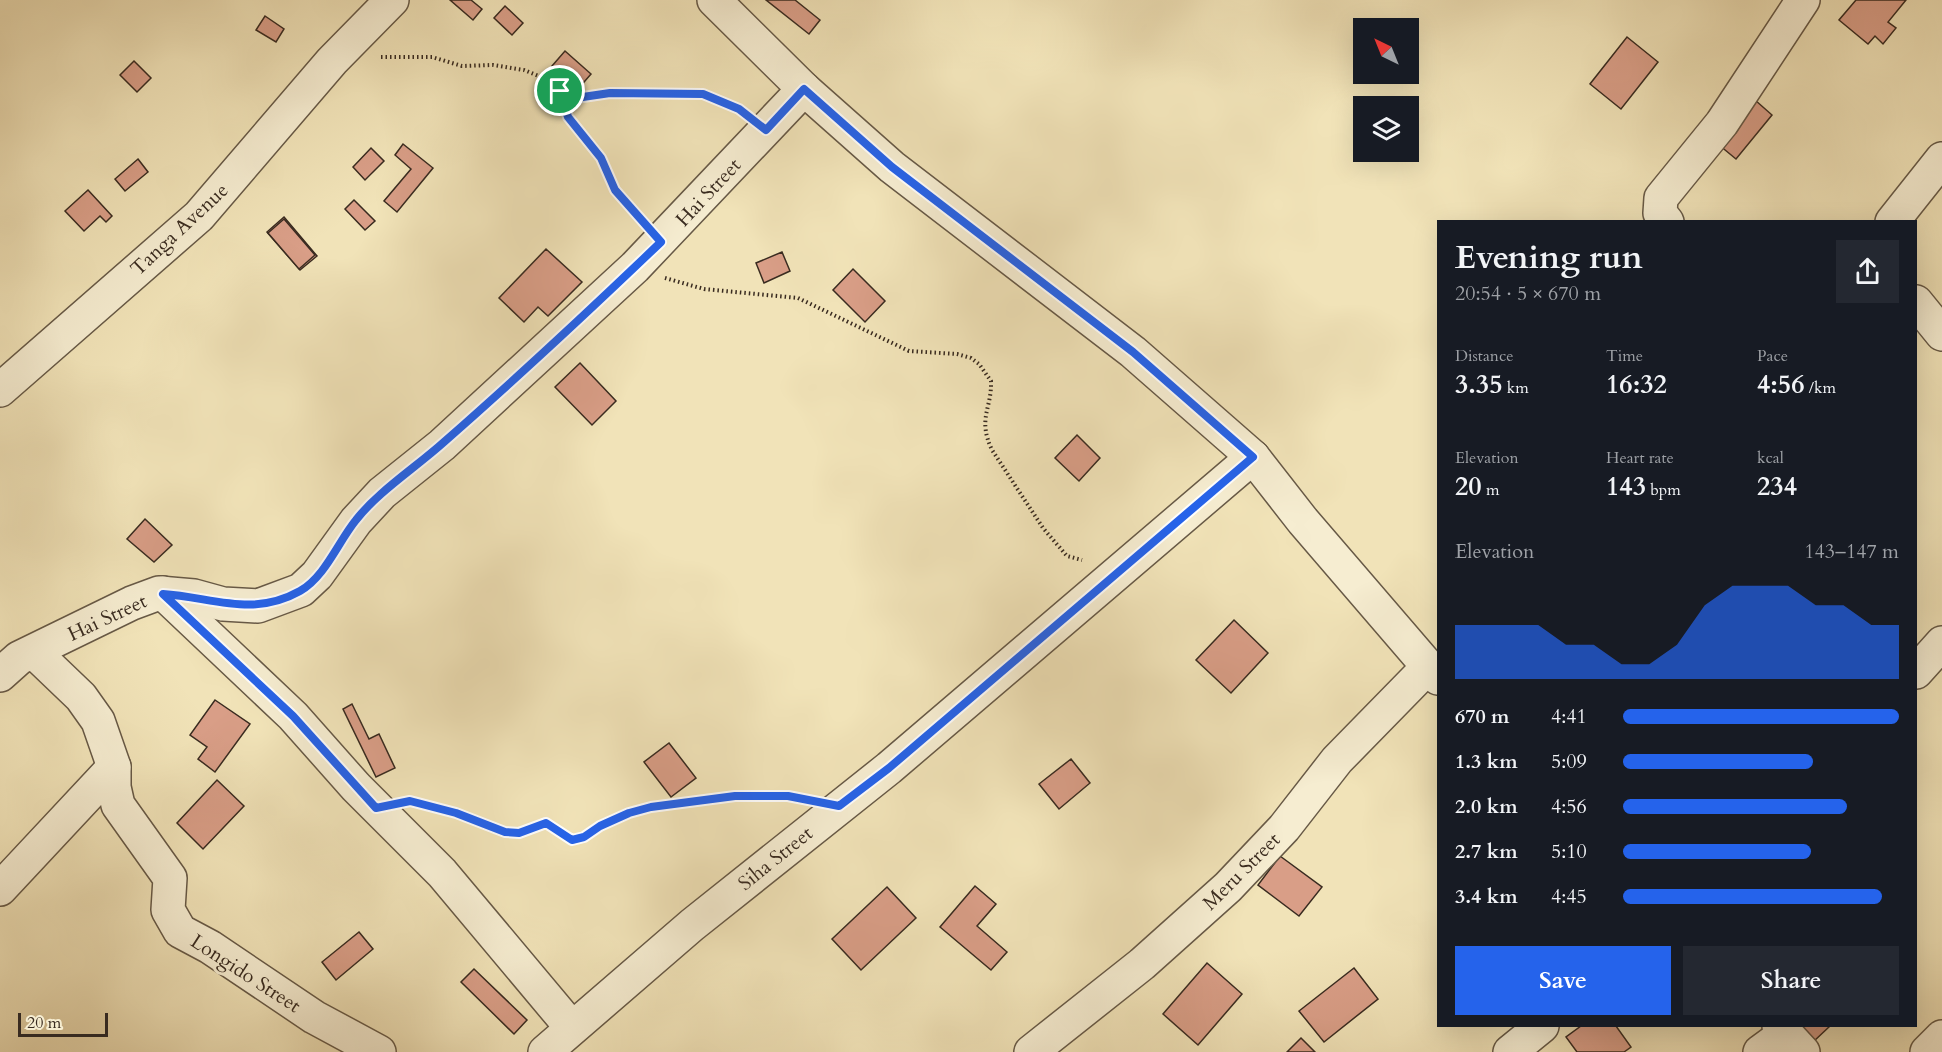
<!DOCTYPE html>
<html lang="en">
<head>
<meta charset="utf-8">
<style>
  body { margin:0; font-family:Cardo,serif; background:#242831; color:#f1f3f6; height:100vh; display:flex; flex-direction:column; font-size:22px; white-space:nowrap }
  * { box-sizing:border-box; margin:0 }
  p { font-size:20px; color:#9ea1a6 }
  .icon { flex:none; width:33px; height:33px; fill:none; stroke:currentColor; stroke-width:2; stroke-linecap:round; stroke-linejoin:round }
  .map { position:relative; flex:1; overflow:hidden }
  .side { position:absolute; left:1437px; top:220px; width:480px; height:807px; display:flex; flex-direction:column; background:#171b24; border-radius:0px; box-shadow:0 6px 24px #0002 }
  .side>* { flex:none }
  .needle { width:39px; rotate:317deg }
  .fabs { position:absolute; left:1353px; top:18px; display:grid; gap:12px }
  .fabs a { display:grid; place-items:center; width:66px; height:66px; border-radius:0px; background:#171b24; box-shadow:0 6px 24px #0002; font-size:30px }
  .scale { position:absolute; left:18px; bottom:15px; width:90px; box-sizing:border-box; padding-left:6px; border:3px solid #392b20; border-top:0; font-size:16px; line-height:21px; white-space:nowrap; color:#392b20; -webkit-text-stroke:4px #f6edd1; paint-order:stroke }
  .pin { position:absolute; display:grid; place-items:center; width:51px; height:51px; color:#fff; margin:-26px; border:3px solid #fff; border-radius:50%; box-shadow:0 2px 6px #0007 }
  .round { display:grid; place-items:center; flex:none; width:63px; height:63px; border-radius:0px; background:#242831 }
  .head { display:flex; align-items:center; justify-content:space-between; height:102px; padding:0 18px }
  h1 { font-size:33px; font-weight:800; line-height:45px }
  .stats { display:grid; grid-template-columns:repeat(3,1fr); gap:9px; height:102px; padding:6px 18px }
  .stats div { display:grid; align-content:center }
  .stats b { font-size:26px; font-weight:800 }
  .stats small { font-size:16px; font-weight:400 }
  .stats p { font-size:16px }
  .chart { height:168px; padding:12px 18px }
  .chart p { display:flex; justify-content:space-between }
  .chart svg { width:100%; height:108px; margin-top:6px; fill:#2563eb; opacity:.7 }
  .button { display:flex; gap:12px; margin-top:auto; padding:12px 18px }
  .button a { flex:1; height:69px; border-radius:0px; background:#2563eb; color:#fff; font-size:24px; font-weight:800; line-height:69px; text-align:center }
  .button a+a { background:#242831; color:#f1f3f6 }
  ul { padding:0 18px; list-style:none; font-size:20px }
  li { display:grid; grid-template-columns:96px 72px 1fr; align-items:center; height:45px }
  li i { height:15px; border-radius:8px; background:#2563eb }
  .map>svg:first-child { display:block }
</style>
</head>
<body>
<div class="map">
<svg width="1942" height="1052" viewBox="0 0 1942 1052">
  <rect width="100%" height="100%" fill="#f1e3b8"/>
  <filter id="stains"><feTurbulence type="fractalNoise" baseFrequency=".00333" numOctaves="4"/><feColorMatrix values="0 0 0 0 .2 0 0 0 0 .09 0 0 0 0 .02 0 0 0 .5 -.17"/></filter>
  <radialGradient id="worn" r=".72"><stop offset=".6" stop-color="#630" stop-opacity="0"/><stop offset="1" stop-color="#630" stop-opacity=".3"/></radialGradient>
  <g fill="#d99e87" stroke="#392b20" stroke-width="1.5">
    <polygon points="450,0 471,0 482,9 473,20"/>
    <polygon points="766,0 795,0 820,20 809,34"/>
    <polygon points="1856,0 1906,0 1888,22 1896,28 1883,44 1875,36 1868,44 1839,20"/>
    <polygon points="505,6 523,23 512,35 494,18"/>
    <polygon points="265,16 284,29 276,42 256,30"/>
    <polygon points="1627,37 1658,62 1621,109 1590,84"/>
    <polygon points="565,51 591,74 578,89 552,66"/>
    <polygon points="134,61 151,78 137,92 120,75"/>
    <polygon points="1755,100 1772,115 1736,159 1719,145"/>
    <polygon points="403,144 433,168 397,212 384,201 411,169 395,155"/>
    <polygon points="371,148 384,161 365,180 353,167"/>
    <polygon points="138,159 148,172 125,191 115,179"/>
    <polygon points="88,190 112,216 106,222 100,216 84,231 65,211"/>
    <polygon points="354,200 375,221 365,230 345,209"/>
    <polygon points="284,217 317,256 300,270 267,232"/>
    <polygon points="284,219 315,255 299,269 268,233"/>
    <polygon points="546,249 582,282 548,316 538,307 524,322 499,298"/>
    <polygon points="782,252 790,271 764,283 756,263"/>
    <polygon points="853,269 885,301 865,322 833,290"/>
    <polygon points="580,363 616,401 592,425 555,387"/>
    <polygon points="1077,435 1100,458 1079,481 1055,458"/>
    <polygon points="145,519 172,545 154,562 127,539"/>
    <polygon points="1234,620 1268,653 1231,693 1196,660"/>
    <polygon points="215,700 250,724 215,772 198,759 207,747 190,735"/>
    <polygon points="352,704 369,739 379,734 395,768 376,777 343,709"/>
    <polygon points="669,743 696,778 671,797 644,762"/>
    <polygon points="1071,759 1090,783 1059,809 1039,784"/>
    <polygon points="217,780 244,806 203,849 177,823"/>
    <polygon points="1280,856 1322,887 1299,916 1258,885"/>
    <polygon points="975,886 996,904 977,926 1007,952 991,970 940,927"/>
    <polygon points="887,887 916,918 861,970 832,939"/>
    <polygon points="359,932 373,949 336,980 322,962"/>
    <polygon points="1207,963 1242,994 1198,1045 1163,1014"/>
    <polygon points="1354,968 1378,999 1324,1042 1299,1011"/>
    <polygon points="474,969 527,1020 514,1034 461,982"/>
    <polygon points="1581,1026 1616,1026 1631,1047 1624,1052 1577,1052 1566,1037"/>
    <polygon points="1798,1026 1830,1026 1813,1042"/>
    <polygon points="1301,1038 1315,1052 1287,1052"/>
  </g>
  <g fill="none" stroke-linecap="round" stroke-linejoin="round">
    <defs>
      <g id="minor">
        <polyline points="1667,222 1660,213 1661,198 1722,123 1803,0"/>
        <polyline points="1892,222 1942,159"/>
        <polyline points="1916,302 1942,334"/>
        <polyline points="0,390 199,216 332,61 392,0"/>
        <polyline points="163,593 293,716 356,787 442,873 572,1028"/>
        <polyline points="34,652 81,697 98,721 114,767 114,787 118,805 170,878 168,910 180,931 210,947 314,1017 379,1052"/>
        <polyline points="1916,672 1942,643"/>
        <polyline points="0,675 19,658 132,603 159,593 194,596 223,604 258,606 301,590 317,575 356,521 382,493 442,445 635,267 804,89"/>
        <polyline points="0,889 114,767"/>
        <polyline points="545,1052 692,925 889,768 1253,457"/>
        <polyline points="1031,1052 1142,964 1228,887 1284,828 1337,760 1428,667"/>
        <polyline points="1510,1052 1542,1026"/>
        <polyline points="1760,1052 1786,1033"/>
        <polyline points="1927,1052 1942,1037"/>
      </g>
      <g id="tertiary">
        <polyline points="714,0 804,89 892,167 1133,352 1253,457 1303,521 1438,678"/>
        <polyline points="1779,1026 1803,1052"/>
      </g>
    </defs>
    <use href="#minor" stroke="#675946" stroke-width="36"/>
    <use href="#tertiary" stroke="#675946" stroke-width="36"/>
    <g stroke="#392b20" stroke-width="4" stroke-dasharray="1.5 3" stroke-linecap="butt">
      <polyline points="381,57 432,57 462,66 493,65 524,70 541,77 565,94 576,98 611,93 703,95 741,111"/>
      <polyline points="560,91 568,117 598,152 615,190 638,217"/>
      <path d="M665 278 704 289 798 298 909 351 957 354 971 358 979 364 991 381C992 409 977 418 992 450L1043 528 1067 556 1082 560"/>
      <path d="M417 802 505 832 519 833 546 823 572 840C590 838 612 819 631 813 669 800 760 791 800 799"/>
    </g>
    <use href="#minor" stroke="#f6edd1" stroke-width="33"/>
    <use href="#tertiary" stroke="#f6edd1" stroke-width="33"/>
  </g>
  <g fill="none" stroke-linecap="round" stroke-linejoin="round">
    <defs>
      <path id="route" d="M804 89 892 167 1133 352 1253 457 889 768 839 806 788 796H735L651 807 629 813 600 826 584 837 572 840 546 823 519 833 505 832 456 813 410 801 376 808 293 716 163 594C212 597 252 618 300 591 325 577 338 542 356 520 363 511 372 502 381 494 401 476 424 460 444 442 518 377 590 310 661 242L615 190 601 158 568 117 560 91 576 98 610 93 703 94 739 109 766 130Z"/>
    </defs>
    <use href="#route" stroke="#fff" stroke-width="12"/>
    <use href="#route" stroke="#2563eb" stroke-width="8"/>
  </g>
  <g text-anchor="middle" stroke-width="6" stroke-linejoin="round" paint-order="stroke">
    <g font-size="20" fill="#392b20" stroke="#f6edd1">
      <text transform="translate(708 192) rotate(-47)" y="7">Hai Street</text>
      <text transform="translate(179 229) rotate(-43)" y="7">Tanga Avenue</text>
      <text transform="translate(107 617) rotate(-25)" y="7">Hai Street</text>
      <text transform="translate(775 858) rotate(-39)" y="7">Siha Street</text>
      <text transform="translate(1241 871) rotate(-45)" y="7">Meru Street</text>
      <text transform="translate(246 973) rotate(33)" y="7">Longido Street</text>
    </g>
  </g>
  <rect width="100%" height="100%" filter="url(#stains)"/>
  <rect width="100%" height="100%" fill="url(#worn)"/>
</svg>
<div class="fabs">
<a><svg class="needle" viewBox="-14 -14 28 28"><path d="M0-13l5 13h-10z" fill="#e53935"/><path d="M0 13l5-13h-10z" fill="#9ea1a6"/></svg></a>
<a><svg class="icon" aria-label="layers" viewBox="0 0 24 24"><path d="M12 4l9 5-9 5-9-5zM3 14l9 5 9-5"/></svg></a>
</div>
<div class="scale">20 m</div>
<div class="pin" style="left:560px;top:91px;background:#1e9e55"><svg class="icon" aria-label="arrive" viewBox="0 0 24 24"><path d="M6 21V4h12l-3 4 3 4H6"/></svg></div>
<section class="side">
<div class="head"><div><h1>Evening run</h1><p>20:54 · 5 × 670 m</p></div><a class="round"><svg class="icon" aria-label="share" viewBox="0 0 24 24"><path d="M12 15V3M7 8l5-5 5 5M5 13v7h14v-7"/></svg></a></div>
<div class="stats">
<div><p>Distance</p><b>3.35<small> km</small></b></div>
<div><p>Time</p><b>16:32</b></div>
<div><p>Pace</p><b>4:56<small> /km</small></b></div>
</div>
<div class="stats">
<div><p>Elevation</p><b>20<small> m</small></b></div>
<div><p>Heart rate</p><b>143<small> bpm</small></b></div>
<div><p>kcal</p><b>234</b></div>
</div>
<div class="chart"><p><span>Elevation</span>143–147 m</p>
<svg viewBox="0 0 160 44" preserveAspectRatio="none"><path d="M0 44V22L10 22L20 22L30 22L40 30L50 30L60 38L70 38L80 30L90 14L100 6L110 6L120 6L130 14L140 14L150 22L160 22V44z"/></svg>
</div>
<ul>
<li><b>670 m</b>4:41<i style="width:100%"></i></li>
<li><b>1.3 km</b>5:09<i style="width:69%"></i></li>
<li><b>2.0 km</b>4:56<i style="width:81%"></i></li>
<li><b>2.7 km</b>5:10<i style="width:68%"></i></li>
<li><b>3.4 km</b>4:45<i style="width:94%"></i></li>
</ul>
<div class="button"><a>Save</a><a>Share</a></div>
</section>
</div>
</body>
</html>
